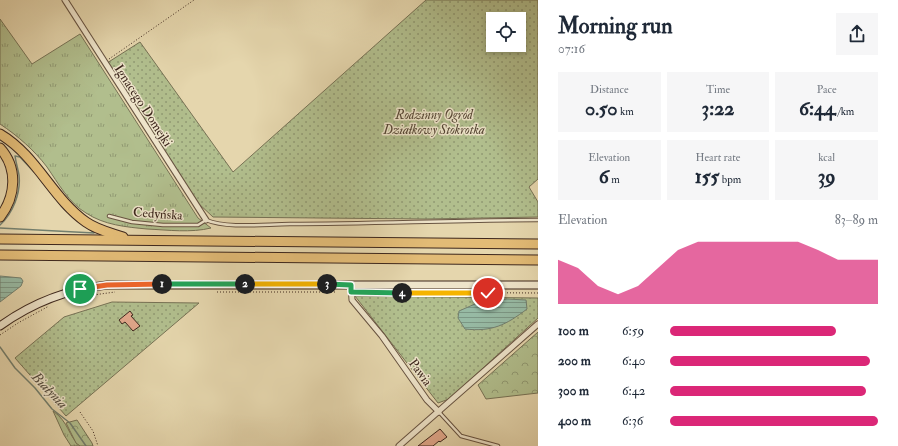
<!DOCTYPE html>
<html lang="en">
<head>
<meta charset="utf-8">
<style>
  body { margin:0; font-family:"IM FELL Double Pica",serif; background:#f6f6f7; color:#1f2937; height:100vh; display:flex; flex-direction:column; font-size:15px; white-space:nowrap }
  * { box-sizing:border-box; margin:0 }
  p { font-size:13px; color:#747a83 }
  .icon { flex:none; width:22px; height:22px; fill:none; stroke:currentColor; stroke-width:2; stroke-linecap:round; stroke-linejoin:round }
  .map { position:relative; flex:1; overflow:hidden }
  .details { display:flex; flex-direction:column; background:#fff; width:360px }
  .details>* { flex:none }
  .fabs { position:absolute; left:486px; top:12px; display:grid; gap:8px }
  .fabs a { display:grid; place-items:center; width:40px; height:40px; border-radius:0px; background:#fff; box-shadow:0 2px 6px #0003; font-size:20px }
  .pin { position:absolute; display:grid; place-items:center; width:34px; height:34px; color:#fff; margin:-17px; border:2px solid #fff; border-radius:50%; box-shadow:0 1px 4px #0007 }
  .km { position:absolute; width:20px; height:20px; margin:-10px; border-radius:50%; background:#222; color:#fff; font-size:11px; line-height:20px; text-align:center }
  .round { display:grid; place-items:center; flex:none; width:42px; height:42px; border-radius:0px; background:#f6f6f7 }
  .head { display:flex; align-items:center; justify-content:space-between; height:68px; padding:0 20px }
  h1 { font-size:22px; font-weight:700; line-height:30px }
  .metrics { display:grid; grid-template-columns:repeat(3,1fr); gap:6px; height:68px; padding:4px 20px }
  .metrics div { display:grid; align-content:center; border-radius:0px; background:#f6f6f7; text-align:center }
  .metrics b { font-size:20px; font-weight:700 }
  .metrics small { font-size:11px; font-weight:400 }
  .metrics p { font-size:11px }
  .chart { height:112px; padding:8px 20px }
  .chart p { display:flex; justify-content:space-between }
  .chart svg { width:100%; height:72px; margin-top:4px; fill:#db2777; opacity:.7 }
  ul { padding:0 20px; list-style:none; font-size:13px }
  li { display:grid; grid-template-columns:64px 48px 1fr; align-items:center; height:30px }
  li i { height:10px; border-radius:5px; background:#db2777 }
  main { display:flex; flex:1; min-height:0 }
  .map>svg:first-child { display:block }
</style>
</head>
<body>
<main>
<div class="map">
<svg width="538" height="446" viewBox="0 0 538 446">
  <defs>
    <pattern id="grass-tufts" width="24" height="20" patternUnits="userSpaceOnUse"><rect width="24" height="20" fill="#b1be8d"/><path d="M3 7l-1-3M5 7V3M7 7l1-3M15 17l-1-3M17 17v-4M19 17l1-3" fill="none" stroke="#919a73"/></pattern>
    <pattern id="forest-crowns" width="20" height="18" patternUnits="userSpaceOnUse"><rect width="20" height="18" fill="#b1be8d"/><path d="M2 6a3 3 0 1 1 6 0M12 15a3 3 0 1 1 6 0" fill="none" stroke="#919a73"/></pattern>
    <pattern id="garden-dots" width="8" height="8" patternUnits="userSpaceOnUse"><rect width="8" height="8" fill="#b1be8d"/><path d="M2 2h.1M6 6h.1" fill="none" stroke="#919a73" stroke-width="1.8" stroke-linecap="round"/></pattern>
    <pattern id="water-rules" width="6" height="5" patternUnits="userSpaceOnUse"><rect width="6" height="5" fill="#97baa4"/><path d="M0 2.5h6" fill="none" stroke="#7c9785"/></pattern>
  </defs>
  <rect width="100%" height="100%" fill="#e5d6ad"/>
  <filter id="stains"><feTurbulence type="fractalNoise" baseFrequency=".005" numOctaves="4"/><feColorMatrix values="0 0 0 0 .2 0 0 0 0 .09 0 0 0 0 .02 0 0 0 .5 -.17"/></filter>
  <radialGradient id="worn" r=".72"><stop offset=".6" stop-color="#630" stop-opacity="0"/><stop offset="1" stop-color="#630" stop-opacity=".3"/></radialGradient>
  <g fill="url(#grass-tufts)" stroke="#777255">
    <path d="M0 19 32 64 80 34 198 218 211 228C191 233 168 230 147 229 126 227 104 225 86 213 69 203 58 183 47 167 34 150 18 136 0 124Z"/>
    <path d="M53 411C69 422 68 436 80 446H71L64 435Z"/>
  </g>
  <g fill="url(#forest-crowns)" stroke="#777255">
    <polygon points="538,332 538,393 486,399 478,385"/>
    <polygon points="77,420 92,443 93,446 80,446 76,443 66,423"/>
  </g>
  <g fill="url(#garden-dots)" stroke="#777255" fill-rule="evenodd">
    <path d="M426 0H538V179L529 187 538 202V217L425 219 213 217 198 203 107 63 140 42 233 172ZM493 19H519V45H493Z"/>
    <polygon points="355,296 538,298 538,318 449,399 438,403"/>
    <polygon points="112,302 199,303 66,416 15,358 64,317"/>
  </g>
  <g fill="url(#water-rules)" stroke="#737f6e">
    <polygon points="0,276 21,278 23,281 21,286 0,302"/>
    <path d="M507 299 526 300 527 309C506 325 492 332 465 329L458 318 459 311 475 304Z"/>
  </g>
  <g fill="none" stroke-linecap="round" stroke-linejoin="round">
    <g stroke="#737f6e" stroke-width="1.5">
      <path d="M0 225C13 213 21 193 19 175 18 169 16 163 15 156L20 157 34 172"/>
      <polyline points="0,228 94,233 64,209 39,178"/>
      <polyline points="0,347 15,368 35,388 52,409 70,423 86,446"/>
    </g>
  </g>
  <g fill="#e3a98d" stroke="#3d271d">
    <polygon points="130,311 133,315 131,316 140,326 133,331 125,322 122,324 119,320"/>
    <polygon points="440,429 447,437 440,442 439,441 433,446 418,446"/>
  </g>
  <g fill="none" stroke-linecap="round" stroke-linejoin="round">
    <defs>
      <g id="lane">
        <path d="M109 216 132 222 163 225H198L206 220C228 229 265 224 290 224 372 224 455 220 538 220"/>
        <polyline points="439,412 461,436 498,446"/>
      </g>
      <g id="street">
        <polyline points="65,0 206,220"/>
        <polyline points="351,285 352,300 382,336 427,400 439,412"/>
        <polyline points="399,446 538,324"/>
      </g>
      <path id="secondary" d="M0 326C32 303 68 289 107 285H538"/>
      <g id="highway">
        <path d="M0 134C37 156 52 198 86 222 97 230 111 233 123 237"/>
        <path d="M0 148C18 168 16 196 0 217"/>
        <polyline points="0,239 538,244"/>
        <polyline points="0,255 538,260"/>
      </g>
    </defs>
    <use href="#lane" stroke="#675341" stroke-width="4.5"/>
    <use href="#street" stroke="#675341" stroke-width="7"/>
    <use href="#secondary" stroke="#3d271d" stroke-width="9"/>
    <use href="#highway" stroke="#3d271d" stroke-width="11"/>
    <g stroke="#3d271d" stroke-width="1" stroke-dasharray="1 2" stroke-linecap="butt">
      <polyline points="109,59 194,0"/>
      <polyline points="217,292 337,292"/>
      <polyline points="357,292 538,293"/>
      <polyline points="79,297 115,292"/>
      <polyline points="0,335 18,323 49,306"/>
      <polyline points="80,412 93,431 98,446"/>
    </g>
    <use href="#lane" stroke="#eee4ca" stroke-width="2.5"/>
    <use href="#street" stroke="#eee4ca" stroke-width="5"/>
    <use href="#secondary" stroke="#eee4ca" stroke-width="7"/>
    <use href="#highway" stroke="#e2bb76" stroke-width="9"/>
  </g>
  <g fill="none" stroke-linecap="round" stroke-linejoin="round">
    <defs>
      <polyline id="split-1" points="80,289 107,285 162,284"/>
      <polyline id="split-2" points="162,284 245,284"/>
      <polyline id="split-3" points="245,284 327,284"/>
      <polyline id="split-4" points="327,284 351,285 351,292 402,293"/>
      <polyline id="split-5" points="402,293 488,293"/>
    </defs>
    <use href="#split-1" stroke="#fff" stroke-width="8"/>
    <use href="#split-2" stroke="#fff" stroke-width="8"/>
    <use href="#split-3" stroke="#fff" stroke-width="8"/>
    <use href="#split-4" stroke="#fff" stroke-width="8"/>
    <use href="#split-5" stroke="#fff" stroke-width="8"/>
    <use href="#split-1" stroke="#f0652b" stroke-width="5"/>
    <use href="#split-2" stroke="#22a559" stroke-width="5"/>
    <use href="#split-3" stroke="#f5b400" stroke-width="5"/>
    <use href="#split-4" stroke="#22a559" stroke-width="5"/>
    <use href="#split-5" stroke="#f5b400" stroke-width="5"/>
  </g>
  <g text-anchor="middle" stroke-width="3" stroke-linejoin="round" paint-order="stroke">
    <g font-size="13" fill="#3d271d" stroke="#eee4ca">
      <text transform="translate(144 105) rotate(57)" y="5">Ignacego Domejki</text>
      <text transform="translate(158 213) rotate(4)" y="5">Cedyńska</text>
      <text transform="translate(421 372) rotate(54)" y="5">Pawia</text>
    </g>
    <g font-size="13" font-style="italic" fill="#544533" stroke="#eee4ca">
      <text x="434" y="119">Rodzinny Ogród<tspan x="434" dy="15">Działkowy Stokrotka</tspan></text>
    </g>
    <g font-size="14" font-style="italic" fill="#544c3f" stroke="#eee4ca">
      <text transform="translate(50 390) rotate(46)" y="5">Białynia</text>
    </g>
  </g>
  <rect width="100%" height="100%" filter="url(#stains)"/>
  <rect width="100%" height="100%" fill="url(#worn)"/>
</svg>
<div class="fabs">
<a><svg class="icon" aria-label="locate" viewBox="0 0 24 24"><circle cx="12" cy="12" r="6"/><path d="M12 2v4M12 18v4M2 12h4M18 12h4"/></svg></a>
</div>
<div class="pin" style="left:80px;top:289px;background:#1e9e55"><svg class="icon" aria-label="arrive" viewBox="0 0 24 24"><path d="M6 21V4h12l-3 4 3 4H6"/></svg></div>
<div class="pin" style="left:488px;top:293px;background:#d93025"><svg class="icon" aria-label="check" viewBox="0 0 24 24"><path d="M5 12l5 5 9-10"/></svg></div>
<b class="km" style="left:162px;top:284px">1</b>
<b class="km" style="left:245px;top:284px">2</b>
<b class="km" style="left:327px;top:284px">3</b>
<b class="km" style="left:402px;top:293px">4</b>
</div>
<section class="details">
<div class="head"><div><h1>Morning run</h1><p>07:16</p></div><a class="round"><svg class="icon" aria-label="share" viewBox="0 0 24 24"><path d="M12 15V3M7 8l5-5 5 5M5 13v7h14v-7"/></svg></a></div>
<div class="metrics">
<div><p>Distance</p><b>0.50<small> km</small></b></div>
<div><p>Time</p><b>3:22</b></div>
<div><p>Pace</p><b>6:44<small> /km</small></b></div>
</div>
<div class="metrics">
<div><p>Elevation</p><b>6<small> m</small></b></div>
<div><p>Heart rate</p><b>155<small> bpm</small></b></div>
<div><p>kcal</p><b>39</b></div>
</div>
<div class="chart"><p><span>Elevation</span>83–89 m</p>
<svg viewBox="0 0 160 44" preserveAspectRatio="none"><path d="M0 44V17L10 22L20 33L30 38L40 33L50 22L60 11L70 6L80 6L90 6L100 6L110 6L120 6L130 11L140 17L150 17L160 17V44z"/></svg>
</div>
<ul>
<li><b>100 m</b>6:59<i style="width:80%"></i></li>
<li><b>200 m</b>6:40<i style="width:96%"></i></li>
<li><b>300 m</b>6:42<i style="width:94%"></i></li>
<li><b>400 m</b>6:36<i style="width:100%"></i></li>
</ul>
</section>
</main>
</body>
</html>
